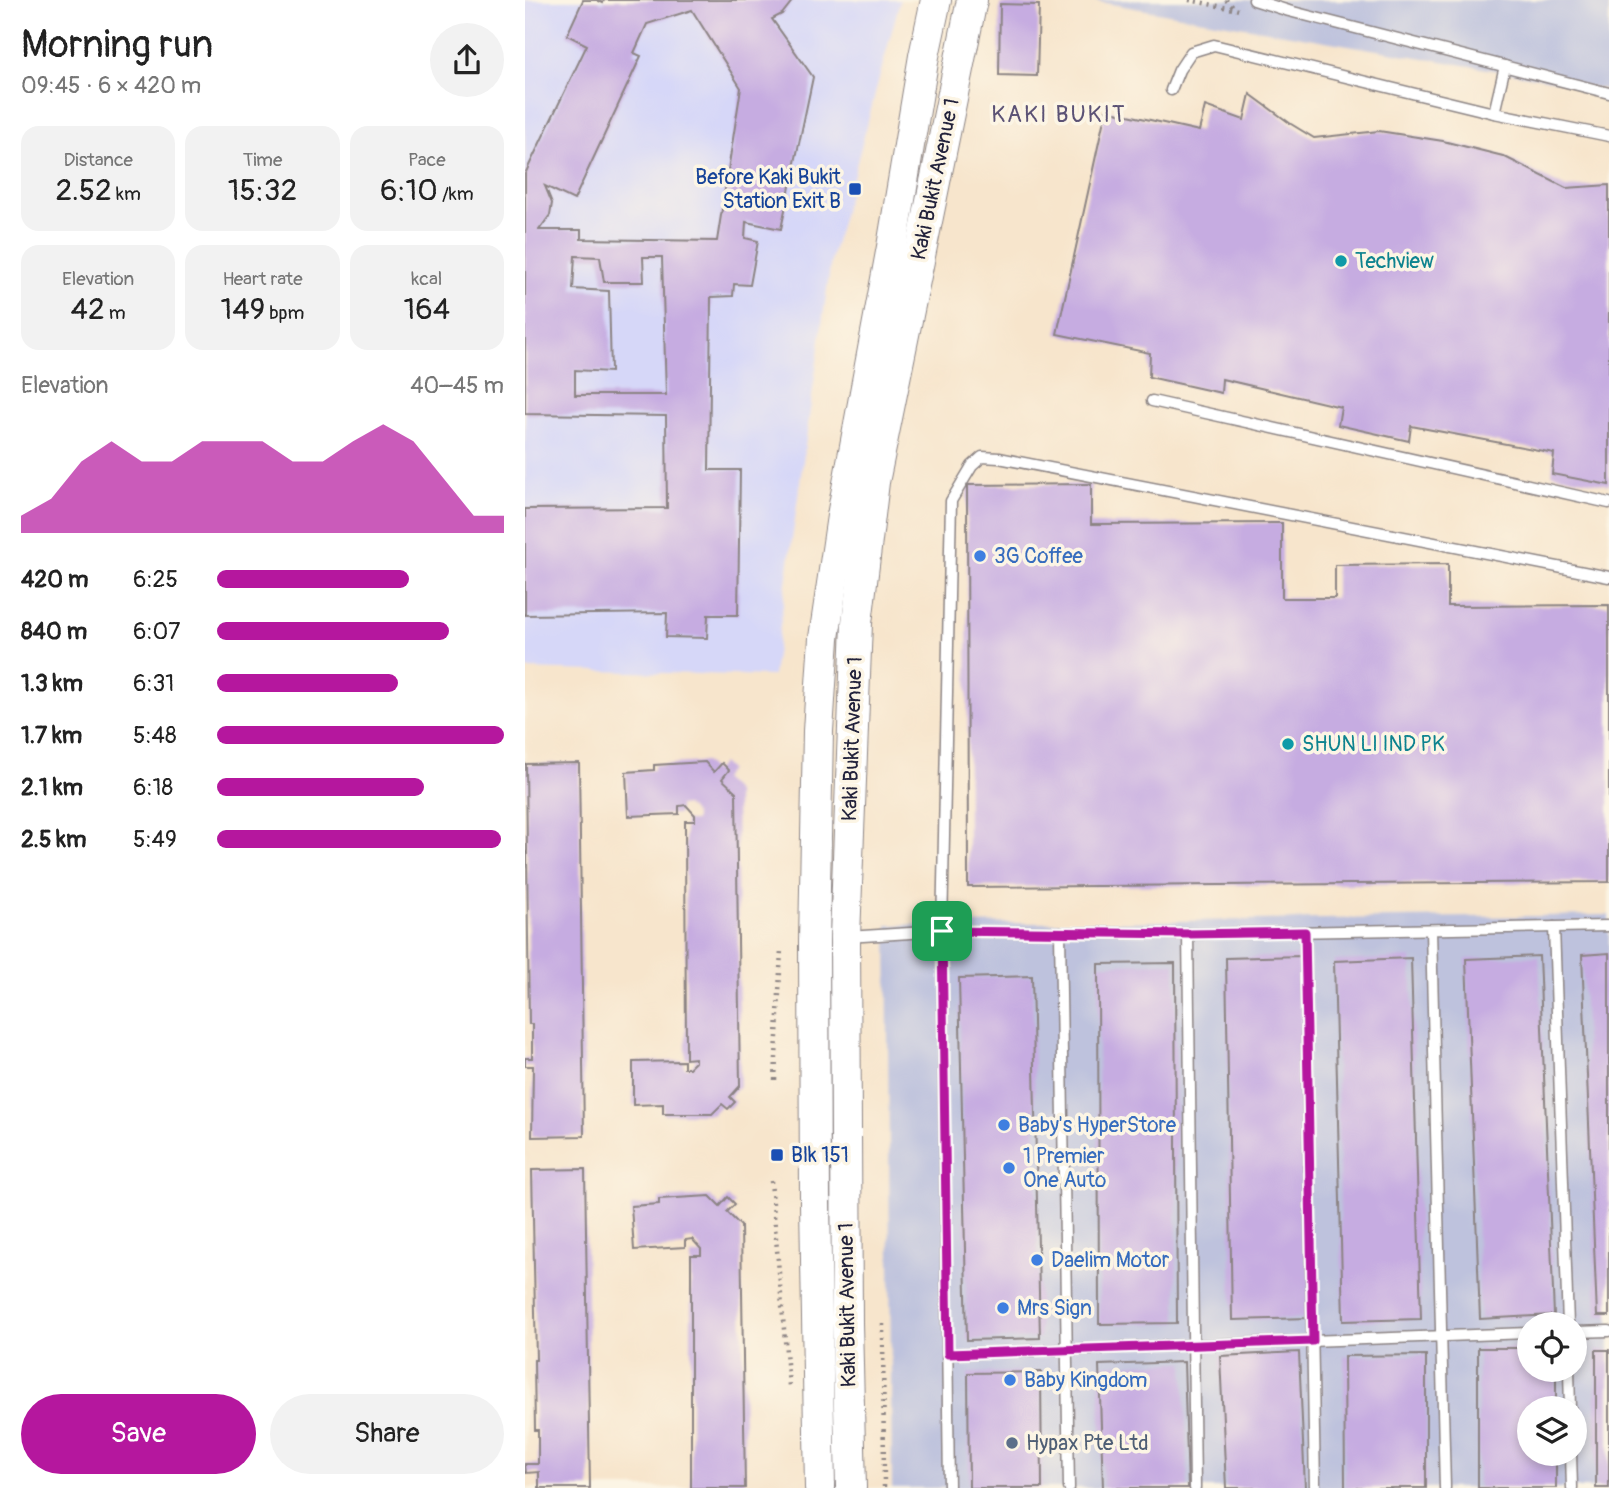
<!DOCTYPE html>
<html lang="en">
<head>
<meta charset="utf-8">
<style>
  body { margin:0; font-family:Pangolin,sans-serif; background:#f2f2f2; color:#222; height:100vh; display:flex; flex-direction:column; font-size:26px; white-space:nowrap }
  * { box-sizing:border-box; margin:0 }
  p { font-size:23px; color:#767676 }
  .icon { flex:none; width:38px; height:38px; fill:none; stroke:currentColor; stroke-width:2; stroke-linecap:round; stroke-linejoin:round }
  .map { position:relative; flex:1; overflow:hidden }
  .details { display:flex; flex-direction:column; background:#fff; width:525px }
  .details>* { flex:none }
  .fabs { position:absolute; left:992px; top:1312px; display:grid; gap:14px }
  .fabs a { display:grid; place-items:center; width:70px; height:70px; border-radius:50%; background:#fff; box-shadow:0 4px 10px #0003; font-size:35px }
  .pin { position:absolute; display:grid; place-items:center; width:60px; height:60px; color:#fff; margin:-30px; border-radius:14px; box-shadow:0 4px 10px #0006 }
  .round { display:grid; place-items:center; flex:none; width:74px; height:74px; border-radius:37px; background:#f2f2f2 }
  .head { display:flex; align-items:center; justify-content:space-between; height:119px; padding:0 21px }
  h1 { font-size:38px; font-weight:600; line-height:52px }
  .metrics { display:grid; grid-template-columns:repeat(3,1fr); gap:10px; height:119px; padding:7px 21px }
  .metrics div { display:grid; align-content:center; border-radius:18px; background:#f2f2f2; text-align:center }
  .metrics b { font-size:30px; font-weight:600 }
  .metrics small { font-size:19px; font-weight:400 }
  .metrics p { font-size:19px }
  .chart { height:196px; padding:14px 21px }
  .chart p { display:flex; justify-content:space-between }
  .chart svg { width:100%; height:126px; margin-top:7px; fill:#b5179e; opacity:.7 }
  .primary-button { display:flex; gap:14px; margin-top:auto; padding:14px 21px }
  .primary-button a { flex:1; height:80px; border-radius:42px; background:#b5179e; color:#fff; font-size:28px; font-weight:600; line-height:80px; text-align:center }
  .primary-button a+a { background:#f2f2f2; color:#222 }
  ul { padding:0 21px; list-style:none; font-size:23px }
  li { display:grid; grid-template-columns:112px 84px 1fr; align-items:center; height:52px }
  li i { height:18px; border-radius:9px; background:#b5179e }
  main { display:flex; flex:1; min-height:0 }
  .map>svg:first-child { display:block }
</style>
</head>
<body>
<main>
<section class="details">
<div class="head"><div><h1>Morning run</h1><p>09:45 · 6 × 420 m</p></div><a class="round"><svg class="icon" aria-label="share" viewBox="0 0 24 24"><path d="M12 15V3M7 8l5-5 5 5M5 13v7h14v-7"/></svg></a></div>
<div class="metrics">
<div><p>Distance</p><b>2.52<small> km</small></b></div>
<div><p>Time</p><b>15:32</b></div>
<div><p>Pace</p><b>6:10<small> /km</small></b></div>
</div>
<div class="metrics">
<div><p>Elevation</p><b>42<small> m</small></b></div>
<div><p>Heart rate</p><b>149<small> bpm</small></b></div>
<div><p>kcal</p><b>164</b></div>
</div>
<div class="chart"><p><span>Elevation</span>40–45 m</p>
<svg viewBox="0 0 160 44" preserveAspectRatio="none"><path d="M0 44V38L10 32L20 19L30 12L40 19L50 19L60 12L70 12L80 12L90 19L100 19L110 12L120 6L130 12L140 25L150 38L160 38V44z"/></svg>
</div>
<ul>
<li><b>420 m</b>6:25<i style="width:67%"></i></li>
<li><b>840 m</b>6:07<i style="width:81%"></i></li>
<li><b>1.3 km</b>6:31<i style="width:63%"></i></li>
<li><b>1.7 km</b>5:48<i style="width:100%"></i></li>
<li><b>2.1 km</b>6:18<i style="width:72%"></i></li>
<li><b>2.5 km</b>5:49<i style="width:99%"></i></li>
</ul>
<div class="primary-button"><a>Save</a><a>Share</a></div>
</section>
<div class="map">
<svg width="1084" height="1488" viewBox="0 0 1084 1488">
  <rect width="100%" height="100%" fill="#fcf5e5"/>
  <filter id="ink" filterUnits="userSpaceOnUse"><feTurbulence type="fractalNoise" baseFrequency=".0143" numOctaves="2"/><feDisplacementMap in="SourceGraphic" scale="14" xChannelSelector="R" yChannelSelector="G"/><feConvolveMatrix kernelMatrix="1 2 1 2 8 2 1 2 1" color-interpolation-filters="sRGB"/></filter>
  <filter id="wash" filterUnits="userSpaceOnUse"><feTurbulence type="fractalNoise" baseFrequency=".00686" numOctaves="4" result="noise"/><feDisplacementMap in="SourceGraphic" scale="28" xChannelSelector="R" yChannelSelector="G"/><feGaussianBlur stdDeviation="1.57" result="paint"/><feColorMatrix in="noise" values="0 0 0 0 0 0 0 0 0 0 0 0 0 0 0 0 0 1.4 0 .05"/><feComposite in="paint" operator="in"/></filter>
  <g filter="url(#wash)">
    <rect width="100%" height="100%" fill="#f7e5cc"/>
    <polygon fill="#d6d7f8" points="0,0 375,0 306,260 248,676 0,669"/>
    <g fill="#bec2dd" fill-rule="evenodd">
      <polygon points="563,0 1084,0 1084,90"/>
      <path d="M1084 915V1488H367L362 925ZM1004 1325H1050V1370H1004ZM1004 1409H1050V1454H1004Z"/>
    </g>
    <g id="blocks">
      <g fill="#c6ace1" fill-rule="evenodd">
        <path d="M58 0H72L78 3 79 0H268L257 14 247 19 288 77 256 229 221 222 220 238 233 241 225 285 209 284 208 296 186 297 184 470H215L213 615H183L182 638 141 637 142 613 0 615V509L142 508 141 416 0 414V174L62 45 42 35ZM167 10 216 88 192 241 56 239V230H14L25 215 27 203 20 186 49 200 116 56 109 53 122 24ZM50 256 75 257 79 282H119L118 257H137L141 395H50V370L86 372 84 291 48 289Z"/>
        <polygon points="475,4 514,5 512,76 474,75"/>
        <polygon points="725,94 766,124 789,138 854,131 918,141 978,156 1041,188 1084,185 1084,485 1027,474 1029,453 886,426 884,441 813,425 816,407 697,379 696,393 624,377 625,353 532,334 581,110 674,131 680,106 719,120"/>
        <polygon points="566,484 566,524 757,523 757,598 810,598 810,565 923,564 923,606 1084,605 1084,882 443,887 442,485"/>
        <polygon points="180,762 189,772 197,763 204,770 197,779 211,792 215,1086 205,1097 210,1102 203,1109 197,1104 187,1114 138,1114 138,1104 108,1105 108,1062 159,1061 159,1068 164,1068 170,1062 170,1058 161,1059 160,821 170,821 170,815 161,805 154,806 154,814 103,816 101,772 129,770 129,765"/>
        <polygon points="54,763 59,1136 7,1137 8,1066 0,1066 0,1058 7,1058 7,1024 4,1024 1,764"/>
        <polygon points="1084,953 1084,1316 1072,1316 1057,955"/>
        <polygon points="778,956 785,1318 707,1320 701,958"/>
        <polygon points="1014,956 1029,1315 955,1319 941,959"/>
        <polygon points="886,958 896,1319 818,1321 809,961"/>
        <polygon points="650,963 652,1323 574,1324 573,964"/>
        <polygon points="507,976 515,1338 442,1340 434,978"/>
        <polygon points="60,1169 65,1488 14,1488 14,1472 1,1473 0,1464 13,1464 13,1430 10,1430 9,1360 11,1360 7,1170"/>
        <polygon points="185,1196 195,1206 203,1197 210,1204 202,1212 216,1226 220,1488 166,1488 166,1255 176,1255 176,1249 167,1239 160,1240 160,1247 109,1250 106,1206 134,1204 134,1199"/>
        <polygon points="953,1348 1004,1348 1004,1370 1031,1370 1031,1409 1004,1409 1004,1454 1031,1454 1031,1488 953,1488"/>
        <rect x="1071" y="1350" width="13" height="138"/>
        <polygon points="774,1352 780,1488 701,1488 695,1356"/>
        <polygon points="901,1355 901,1488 820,1488 819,1356"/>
        <polygon points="659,1362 663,1488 578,1488 574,1365"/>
        <polygon points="516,1372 517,1488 444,1488 443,1373"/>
      </g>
    </g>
  </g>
  <g filter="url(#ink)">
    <use href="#blocks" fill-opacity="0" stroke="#8c8484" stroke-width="2"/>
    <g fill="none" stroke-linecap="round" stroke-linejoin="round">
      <defs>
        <g id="lane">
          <polyline points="729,0 764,11 1084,93"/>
          <polyline points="646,90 654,70 666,52 689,45 969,113 1084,136"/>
          <polyline points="969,113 980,66"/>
          <polyline points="627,401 1084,503"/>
          <polyline points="1029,927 1043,1325"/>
          <polyline points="906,930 920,1488"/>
          <polyline points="535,932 544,1488"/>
          <polyline points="780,932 790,1488"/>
          <polyline points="663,934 670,1488"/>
          <polyline points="322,937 417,931 663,934 1084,926"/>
          <polyline points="1050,1332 1084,1331"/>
          <polyline points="423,1354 1004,1333"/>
          <polyline points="1044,1370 1045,1409"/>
          <polyline points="1046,1454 1047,1488"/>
          <polyline points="424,1488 417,931 426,501 447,466 457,457 474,458 1084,577"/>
        </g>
        <g id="secondary">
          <polyline points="295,1488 290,1203 289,942 293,731 299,638 317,516 367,247 399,56 411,0"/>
          <polyline points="326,1488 322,1323 320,937 332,623 349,482 447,0"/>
        </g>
      </defs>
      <use href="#lane" stroke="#8c8484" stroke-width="13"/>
      <use href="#secondary" stroke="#8c8484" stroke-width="32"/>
      <g stroke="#8c8484" stroke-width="4.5" stroke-dasharray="2 5" stroke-linecap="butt">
        <polyline points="664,0 708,9"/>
        <polyline points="701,0 710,9 717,11"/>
        <polyline points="250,1080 256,949"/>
        <polyline points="246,1181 264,1386"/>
        <polyline points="358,1324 359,1488"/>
      </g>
      <use href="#lane" stroke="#fff" stroke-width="10"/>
      <use href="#secondary" stroke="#fff" stroke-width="30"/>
    </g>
  </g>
  <g fill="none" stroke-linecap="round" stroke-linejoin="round" filter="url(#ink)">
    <defs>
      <polygon id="route" points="417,931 663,934 780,932 788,1341 423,1354"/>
    </defs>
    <use href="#route" stroke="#fff" stroke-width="14"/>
    <use href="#route" stroke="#b5179e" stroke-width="9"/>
  </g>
  <g fill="#1a4fb4" stroke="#fcf5e5" stroke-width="2.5">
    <rect x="323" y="182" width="14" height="14" rx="3.5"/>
    <rect x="245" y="1148" width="14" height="14" rx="3.5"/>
  </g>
  <g fill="#0f9aa8" stroke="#fcf5e5" stroke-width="2.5">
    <circle cx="816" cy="261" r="7"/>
    <circle cx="763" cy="744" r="7"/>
  </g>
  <g fill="#3f7fe0" stroke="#fcf5e5" stroke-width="2.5">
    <circle cx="455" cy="556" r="7"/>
    <circle cx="479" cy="1125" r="7"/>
    <circle cx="484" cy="1168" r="7"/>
    <circle cx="512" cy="1260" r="7"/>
    <circle cx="478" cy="1308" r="7"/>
    <circle cx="485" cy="1380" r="7"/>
  </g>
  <circle fill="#5c6f8a" stroke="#fcf5e5" stroke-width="2.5" cx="487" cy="1443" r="7"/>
  <g text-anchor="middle" stroke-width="7" stroke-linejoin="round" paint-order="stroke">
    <g font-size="21" fill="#164399" stroke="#fcf5e5" text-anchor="end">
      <text x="316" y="184">Before Kaki Bukit<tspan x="316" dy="24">Station Exit B</tspan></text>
      <text x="266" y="1162" text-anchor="start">Blk 151</text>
    </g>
    <g font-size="21" fill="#22223b" stroke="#fcf5e5">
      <text transform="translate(410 179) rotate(-78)" y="7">Kaki Bukit Avenue 1</text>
      <text transform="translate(327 739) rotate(-88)" y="7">Kaki Bukit Avenue 1</text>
      <text transform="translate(322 1305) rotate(-91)" y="7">Kaki Bukit Avenue 1</text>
    </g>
    <g font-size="21" fill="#0d838f" stroke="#fcf5e5" text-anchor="start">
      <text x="830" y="268">Techview</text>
      <text x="777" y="751">SHUN LI IND PK</text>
    </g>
    <g font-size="21" fill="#366cbe" stroke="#fcf5e5" text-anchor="start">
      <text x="469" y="563">3G Coffee</text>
      <text x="493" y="1132">Baby's HyperStore</text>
      <text x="498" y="1163">1 Premier<tspan x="498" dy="24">One Auto</tspan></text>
      <text x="526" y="1267">Daelim Motor</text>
      <text x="492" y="1315">Mrs Sign</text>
      <text x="499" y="1387">Baby Kingdom</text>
    </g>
    <g font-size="21" fill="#4e5e75" stroke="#fcf5e5" text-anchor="start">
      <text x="501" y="1450">Hypax Pte Ltd</text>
    </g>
    <g font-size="23" letter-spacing="2" fill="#5b5275" stroke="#fcf5e5">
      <text x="534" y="122">KAKI BUKIT</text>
    </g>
  </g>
</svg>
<div class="fabs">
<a><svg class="icon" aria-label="locate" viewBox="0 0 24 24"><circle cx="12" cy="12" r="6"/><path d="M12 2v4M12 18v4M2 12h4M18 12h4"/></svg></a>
<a><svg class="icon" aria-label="layers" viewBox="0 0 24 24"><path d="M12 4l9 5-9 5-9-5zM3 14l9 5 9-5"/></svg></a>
</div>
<div class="pin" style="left:417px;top:931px;background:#1e9e55"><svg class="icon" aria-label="arrive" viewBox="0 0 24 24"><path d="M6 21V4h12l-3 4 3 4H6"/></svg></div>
</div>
</main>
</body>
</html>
